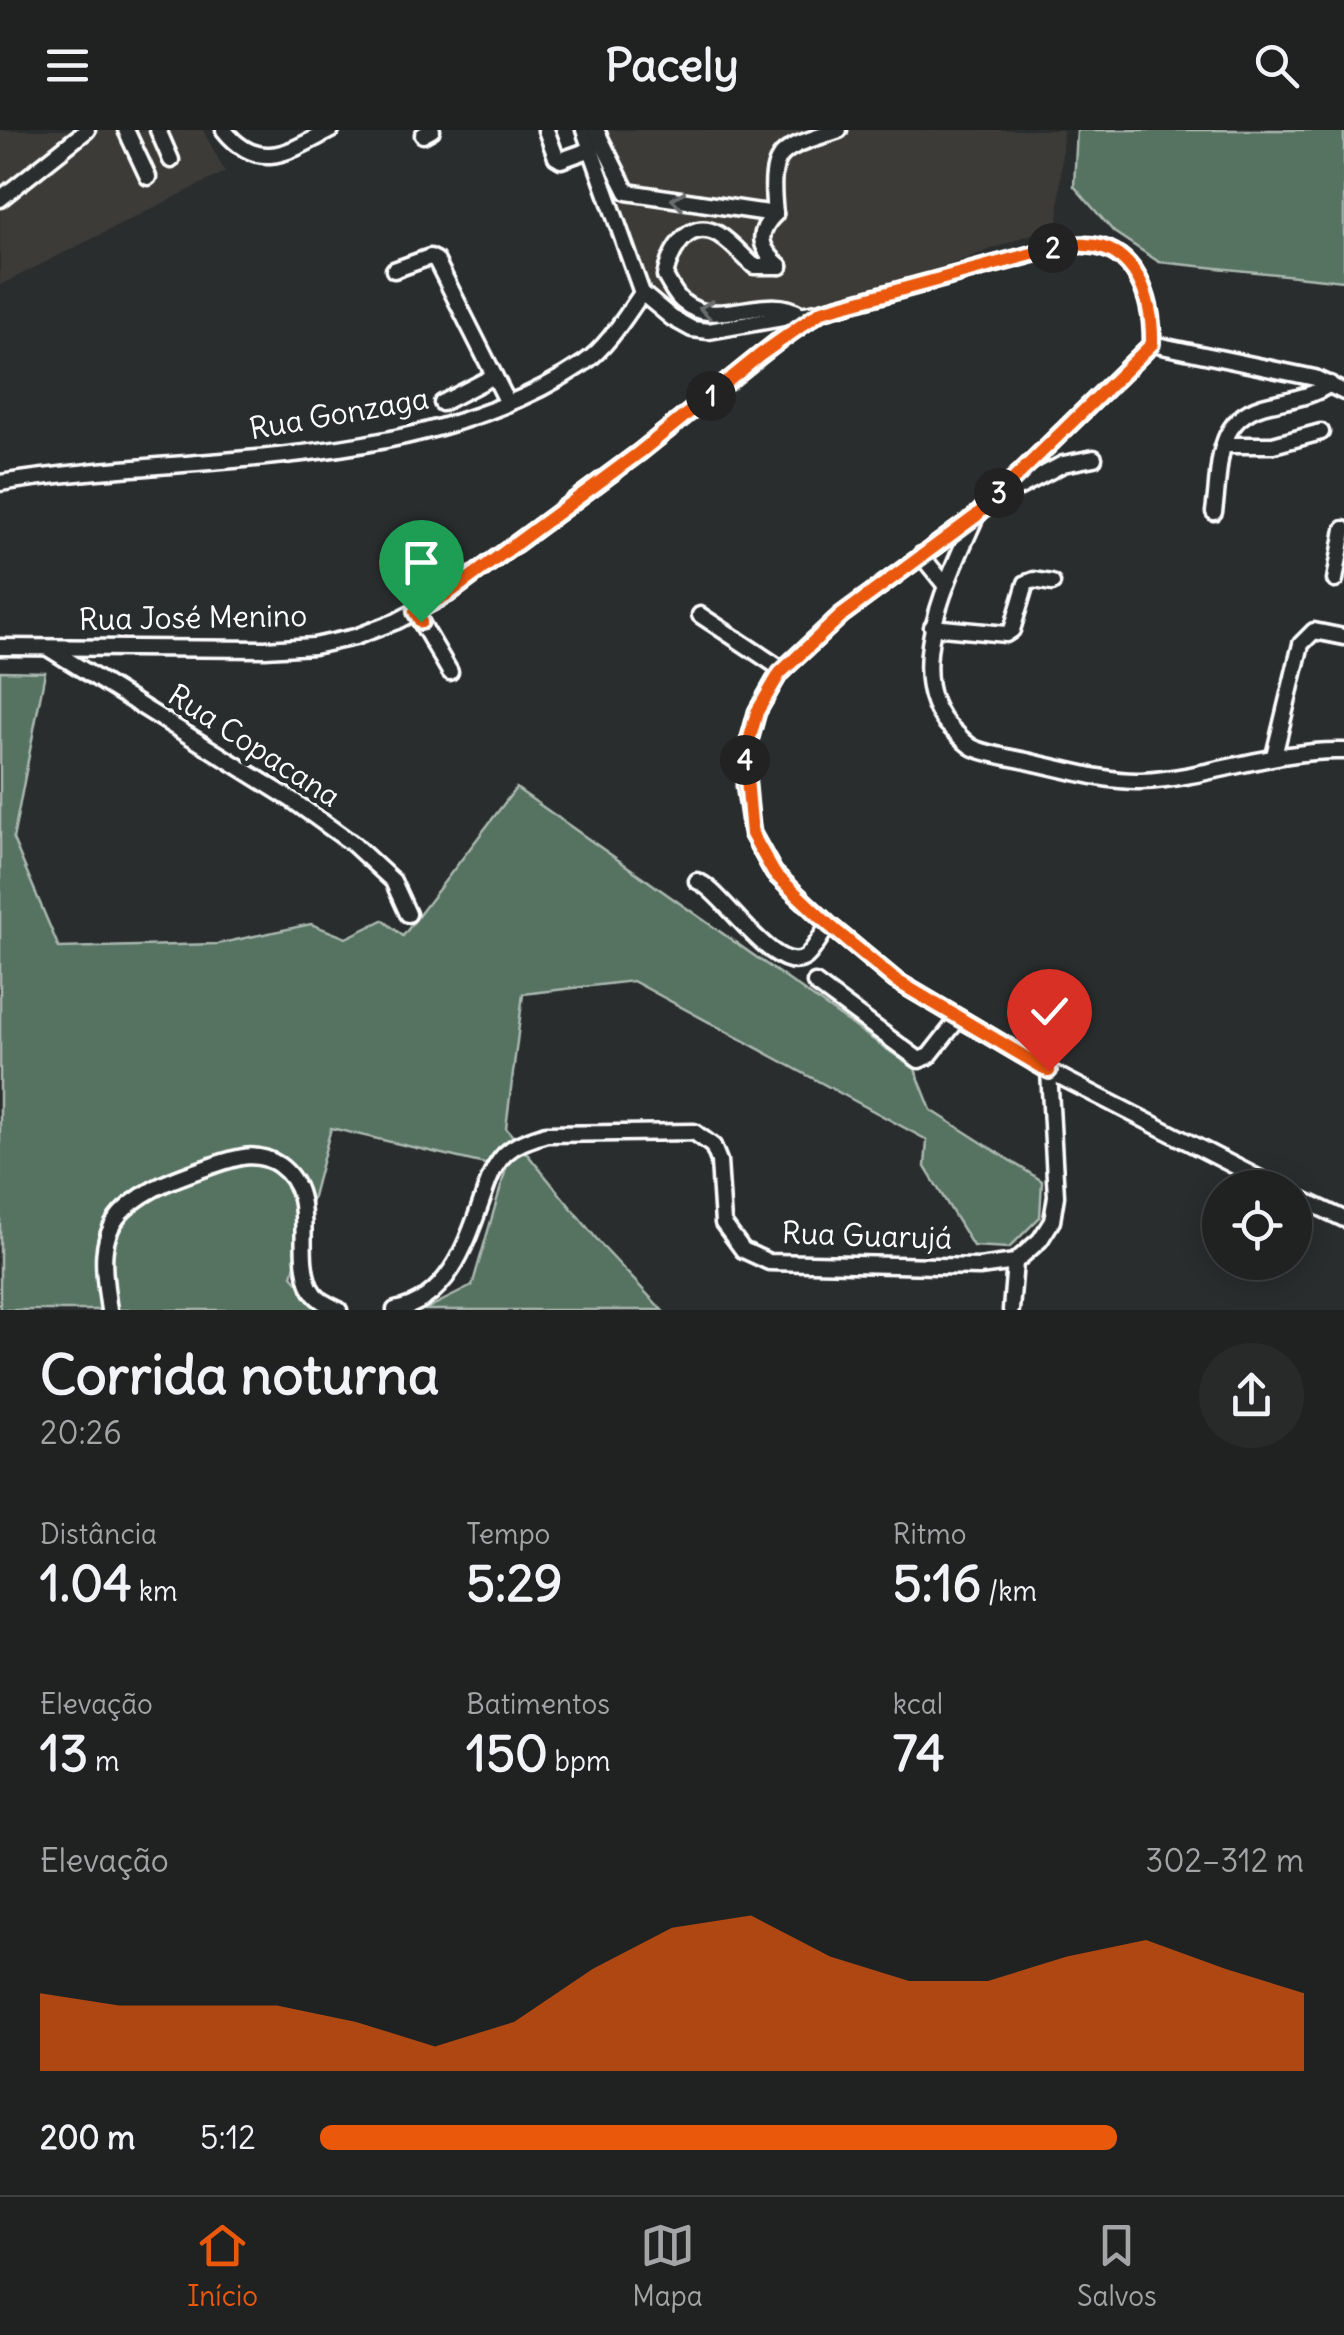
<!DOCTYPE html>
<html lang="pt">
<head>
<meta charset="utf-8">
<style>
  body { margin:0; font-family:Delius,sans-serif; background:#282a2a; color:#f1f3f6; height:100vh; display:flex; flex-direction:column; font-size:38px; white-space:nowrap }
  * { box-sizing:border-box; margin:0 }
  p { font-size:32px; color:#a2a4a5 }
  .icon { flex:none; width:55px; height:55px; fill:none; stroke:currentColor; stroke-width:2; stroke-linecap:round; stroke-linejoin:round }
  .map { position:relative; height:1180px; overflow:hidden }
  .details { display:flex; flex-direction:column; background:#202222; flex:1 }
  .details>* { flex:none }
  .buttons { position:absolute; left:1202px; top:1040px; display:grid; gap:20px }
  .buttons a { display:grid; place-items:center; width:110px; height:110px; border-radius:50%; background:#202222; box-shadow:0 5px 25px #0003,0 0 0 2px #3d3f40; font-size:50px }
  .pin { position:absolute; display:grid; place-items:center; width:85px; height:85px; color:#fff; margin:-102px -42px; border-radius:50% 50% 50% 0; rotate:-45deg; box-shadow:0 0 10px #0007 }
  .pin .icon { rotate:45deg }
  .km { position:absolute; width:50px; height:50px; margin:-25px; border-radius:50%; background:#222; color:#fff; font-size:28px; line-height:50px; text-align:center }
  .round { display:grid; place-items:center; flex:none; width:105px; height:105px; border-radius:52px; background:#282a2a }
  .head { display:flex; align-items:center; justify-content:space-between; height:170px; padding:0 40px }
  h1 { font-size:55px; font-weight:700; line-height:75px }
  .figures { display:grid; grid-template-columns:repeat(3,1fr); gap:15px; height:170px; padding:10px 40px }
  .figures div { display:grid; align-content:center }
  .figures b { font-size:50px; font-weight:700 }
  .figures small { font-size:28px; font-weight:400 }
  .figures p { font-size:28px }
  .chart { height:280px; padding:20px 40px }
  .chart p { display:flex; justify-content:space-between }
  .chart svg { width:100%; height:180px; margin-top:10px; fill:#ea580c; opacity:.7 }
  ul { padding:0 40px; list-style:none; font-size:32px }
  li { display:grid; grid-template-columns:160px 120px 1fr; align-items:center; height:75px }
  li i { height:25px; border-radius:12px; background:#ea580c }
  header { display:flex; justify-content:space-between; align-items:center; height:130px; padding:0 40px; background:#202222; font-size:45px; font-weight:700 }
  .tab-bar { display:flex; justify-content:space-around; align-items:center; height:140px; border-top:2px solid #3d3f40; background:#202222; font-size:28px; color:#a2a4a5 }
  .tab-bar a { display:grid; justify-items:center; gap:5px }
  .tab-bar .active { color:#ea580c }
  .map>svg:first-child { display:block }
</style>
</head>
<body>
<header><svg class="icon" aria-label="menu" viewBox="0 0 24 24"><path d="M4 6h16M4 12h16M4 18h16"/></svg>Pacely<svg class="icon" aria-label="search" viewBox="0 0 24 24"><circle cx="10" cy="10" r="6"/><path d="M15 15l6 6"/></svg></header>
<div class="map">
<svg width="1344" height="1180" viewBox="0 0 1344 1180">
  <rect width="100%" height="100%" fill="#2a2d2e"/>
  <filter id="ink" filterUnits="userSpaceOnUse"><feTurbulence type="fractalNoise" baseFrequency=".01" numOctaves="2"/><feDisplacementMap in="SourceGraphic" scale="20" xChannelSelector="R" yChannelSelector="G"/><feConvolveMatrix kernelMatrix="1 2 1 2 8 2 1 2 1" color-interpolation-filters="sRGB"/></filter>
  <g filter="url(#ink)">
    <g fill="#3d3b38">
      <polygon points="0,0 203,0 225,42 0,155"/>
      <polygon points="592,0 1063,0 1058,94 882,160 803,178 712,194 689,193 651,156"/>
    </g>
    <g fill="#567260" stroke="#aab8b0" stroke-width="2.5">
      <polygon points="1077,0 1344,0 1344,151 1159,132 1114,102 1074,56"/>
      <polygon points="0,541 45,542 13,709 59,818 217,814 311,794 346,808 383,790 403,806 516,658 915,939 931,980 1042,1051 1040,1087 1009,1118 973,1116 925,1037 927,1010 633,851 523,864 506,998 604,1118 662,1180 424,1180 472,1156 506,1039 331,998 292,1146 322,1180 0,1180"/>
    </g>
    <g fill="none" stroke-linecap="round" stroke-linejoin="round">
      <defs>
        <g id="minor">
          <polyline points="126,0 148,47"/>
          <polyline points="158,0 171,30"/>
          <path d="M224 0C259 44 290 21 331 0"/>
          <polyline points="546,0 556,27 561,30 589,20"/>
          <path d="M584 0 642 163 672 188 692 199 709 201 822 181 1055 118C1065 117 1076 114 1086 115 1138 117 1153 172 1152 214L976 386 841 485 779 543 757 582 745 626V656L752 703 774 743 829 795 895 850 1049 941 1278 1058"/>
          <polyline points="596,0 627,62 775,84"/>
          <polyline points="423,5 432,0"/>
          <polyline points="0,69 87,0"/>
          <path d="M775 84C768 17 780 20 839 0"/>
          <path d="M775 84C755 104 760 119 780 136"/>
          <path d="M780 136H754C743 126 731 112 718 104 687 87 670 123 665 146 670 154 675 166 683 172 716 200 766 162 800 184"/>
          <polyline points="394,140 430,127 436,130 508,273"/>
          <polyline points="1152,214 1315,248 1344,262"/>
          <polyline points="442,273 494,246"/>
          <polyline points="1224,315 1273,315 1321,302"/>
          <path d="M0 353C190 322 417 345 584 233 608 216 625 187 642 163"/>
          <polyline points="999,368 1063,334 1094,328"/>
          <path d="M1214 382C1221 334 1214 286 1270 274 1292 269 1311 267 1330 254"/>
          <path d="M976 386C952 441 896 548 953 600 960 606 967 616 976 619 994 626 1016 628 1035 633 1068 640 1107 652 1141 651 1210 648 1274 619 1344 621"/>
          <polyline points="921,425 946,456"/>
          <polyline points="1335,450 1344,399"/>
          <polyline points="415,482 450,542"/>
          <polyline points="700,485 783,540"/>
          <polyline points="932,497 1006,504 1012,500 1026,453 1034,450 1052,453"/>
          <polyline points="0,517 265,519 314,516 355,507 397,491 448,464 640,322 782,208 817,184"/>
          <polyline points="48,518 292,670 353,714 393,751 408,784"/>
          <polyline points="1274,626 1301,514 1314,501 1344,507"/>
          <path d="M697 751C721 758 776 850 806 827 815 819 821 805 829 795"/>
          <polyline points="815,853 919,930 929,926 959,888"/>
          <polyline points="1295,1066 1344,1089"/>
          <path d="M109 1180C104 1145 96 1106 125 1079 150 1056 182 1046 214 1035 237 1027 257 1020 279 1035 320 1065 293 1117 310 1157 316 1170 327 1174 339 1180"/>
          <path d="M395 1180C449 1170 467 1112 483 1067 488 1052 493 1037 504 1025 516 1013 531 1009 546 1004L694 1002 713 1016 719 1031 723 1093 743 1120 769 1132 979 1137 1015 1132 1040 1110 1052 1091 1056 1066 1049 941"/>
          <polyline points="1011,1180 1015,1132"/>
        </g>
      </defs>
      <use href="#minor" stroke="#fff" stroke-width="21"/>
      <use href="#minor" stroke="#2a2d2e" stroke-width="14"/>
    </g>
    <defs><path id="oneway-chevron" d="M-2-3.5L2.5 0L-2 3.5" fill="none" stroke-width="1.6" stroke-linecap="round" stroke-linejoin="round" transform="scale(2.5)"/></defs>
    <g stroke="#6a6c6d">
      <use href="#oneway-chevron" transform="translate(678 70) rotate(-172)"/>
      <use href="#oneway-chevron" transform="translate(706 179) rotate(-172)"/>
    </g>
  </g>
  <g fill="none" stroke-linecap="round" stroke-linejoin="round" filter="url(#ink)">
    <defs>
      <path id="route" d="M421 492 415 482 448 464 640 322 760 225 822 181 1054 118C1065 117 1076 114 1086 115 1138 117 1153 172 1152 214L976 386 842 485 780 543 757 582 745 626 752 704 774 743 829 795 895 850 1049 941"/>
    </defs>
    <use href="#route" stroke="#fff" stroke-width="20"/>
    <use href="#route" stroke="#ea580c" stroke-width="12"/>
  </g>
  <g text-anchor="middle" stroke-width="10" stroke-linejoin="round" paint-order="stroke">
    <g font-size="30" fill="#fff" stroke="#2a2d2e">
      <text transform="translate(339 284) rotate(-10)" y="10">Rua Gonzaga</text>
      <text transform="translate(193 488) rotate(-1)" y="10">Rua José Menino</text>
      <text transform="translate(254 616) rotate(33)" y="10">Rua Copacana</text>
      <text transform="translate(867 1106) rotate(2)" y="10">Rua Guarujá</text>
    </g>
  </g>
</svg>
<div class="buttons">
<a><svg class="icon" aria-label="locate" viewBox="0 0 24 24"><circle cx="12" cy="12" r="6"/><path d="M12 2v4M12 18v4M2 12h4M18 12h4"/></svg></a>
</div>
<div class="pin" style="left:421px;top:492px;background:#1e9e55"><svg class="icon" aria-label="arrive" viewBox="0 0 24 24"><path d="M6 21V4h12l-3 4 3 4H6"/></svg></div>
<div class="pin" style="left:1049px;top:941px;background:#d93025"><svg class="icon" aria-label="check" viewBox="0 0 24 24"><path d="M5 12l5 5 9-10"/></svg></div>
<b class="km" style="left:711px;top:266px">1</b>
<b class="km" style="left:1053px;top:118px">2</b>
<b class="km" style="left:999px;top:363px">3</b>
<b class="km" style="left:745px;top:630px">4</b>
</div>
<section class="details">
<div class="head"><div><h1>Corrida noturna</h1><p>20:26</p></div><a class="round"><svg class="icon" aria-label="share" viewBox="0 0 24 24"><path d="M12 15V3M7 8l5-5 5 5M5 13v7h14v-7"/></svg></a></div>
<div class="figures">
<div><p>Distância</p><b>1.04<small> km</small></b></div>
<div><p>Tempo</p><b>5:29</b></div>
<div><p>Ritmo</p><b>5:16<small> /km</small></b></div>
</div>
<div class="figures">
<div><p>Elevação</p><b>13<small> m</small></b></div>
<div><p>Batimentos</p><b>150<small> bpm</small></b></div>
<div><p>kcal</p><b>74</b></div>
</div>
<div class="chart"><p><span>Elevação</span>302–312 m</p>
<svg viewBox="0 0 160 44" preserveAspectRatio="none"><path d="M0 44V25L10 28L20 28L30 28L40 32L50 38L60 32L70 19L80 9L90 6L100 16L110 22L120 22L130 16L140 12L150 19L160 25V44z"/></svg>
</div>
<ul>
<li><b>200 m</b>5:12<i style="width:81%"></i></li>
</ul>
</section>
<nav class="tab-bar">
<a class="active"><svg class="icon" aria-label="home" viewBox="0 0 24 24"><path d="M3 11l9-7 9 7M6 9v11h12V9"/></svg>Início</a>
<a><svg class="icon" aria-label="map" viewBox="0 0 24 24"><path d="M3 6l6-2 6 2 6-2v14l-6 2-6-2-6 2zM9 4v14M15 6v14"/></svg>Mapa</a>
<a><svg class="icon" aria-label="saved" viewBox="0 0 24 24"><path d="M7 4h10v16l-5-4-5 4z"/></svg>Salvos</a>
</nav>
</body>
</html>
